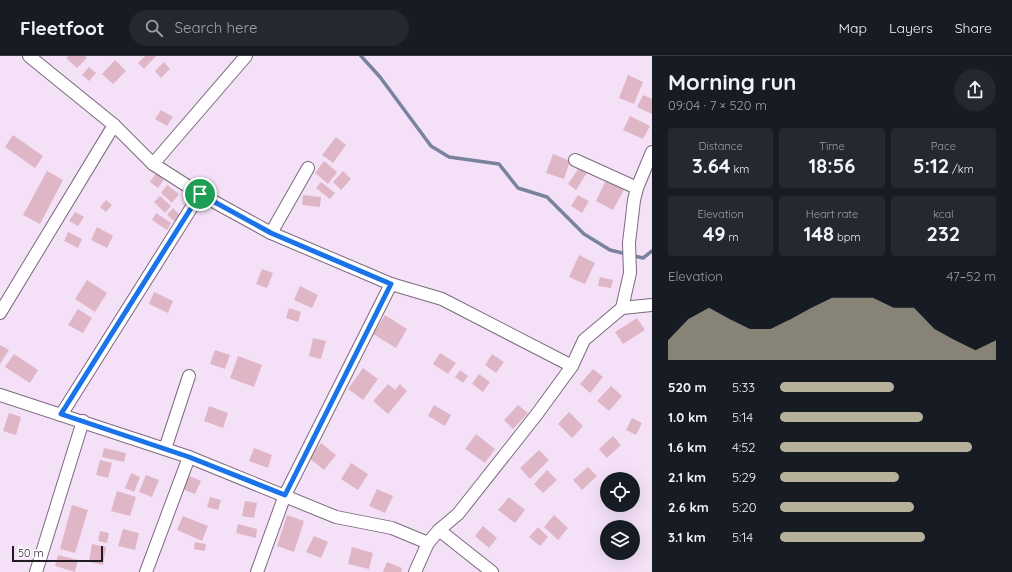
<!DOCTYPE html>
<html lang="en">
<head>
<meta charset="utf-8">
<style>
  body { margin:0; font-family:Quicksand,sans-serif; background:#242831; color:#f1f3f6; height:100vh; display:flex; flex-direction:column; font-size:15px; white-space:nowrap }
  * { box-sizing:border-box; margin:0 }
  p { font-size:13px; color:#9ea1a6 }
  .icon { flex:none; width:22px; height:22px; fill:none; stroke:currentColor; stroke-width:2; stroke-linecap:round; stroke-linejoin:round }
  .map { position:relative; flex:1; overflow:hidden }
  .panel { display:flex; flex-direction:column; background:#171b24; width:360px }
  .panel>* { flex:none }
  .tools { position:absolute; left:600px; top:416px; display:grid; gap:8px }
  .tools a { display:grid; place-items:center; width:40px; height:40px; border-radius:50%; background:#171b24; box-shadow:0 4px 16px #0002; font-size:20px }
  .scale { position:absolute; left:12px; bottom:10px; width:91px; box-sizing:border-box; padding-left:4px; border:2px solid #221b23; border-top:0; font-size:11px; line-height:14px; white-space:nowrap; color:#221b23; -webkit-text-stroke:3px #fff; paint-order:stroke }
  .pin { position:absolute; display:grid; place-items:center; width:34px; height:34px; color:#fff; margin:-17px; border:2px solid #fff; border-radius:50%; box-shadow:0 1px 4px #0007 }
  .round { display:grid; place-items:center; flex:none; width:42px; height:42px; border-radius:21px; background:#242831 }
  .summary { display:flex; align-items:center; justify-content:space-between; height:68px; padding:0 16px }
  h1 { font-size:22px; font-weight:700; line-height:30px }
  .metrics { display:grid; grid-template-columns:repeat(3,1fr); gap:6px; height:68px; padding:4px 16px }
  .metrics div { display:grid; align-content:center; border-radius:4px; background:#242831; text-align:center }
  .metrics b { font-size:20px; font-weight:700 }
  .metrics small { font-size:11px; font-weight:400 }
  .metrics p { font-size:11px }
  .chart { height:112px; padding:8px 16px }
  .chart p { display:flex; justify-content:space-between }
  .chart svg { width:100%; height:72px; margin-top:4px; fill:#b7b09b; opacity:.7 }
  ul { padding:0 16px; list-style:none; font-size:13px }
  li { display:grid; grid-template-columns:64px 48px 1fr; align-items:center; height:30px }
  li i { height:10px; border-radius:5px; background:#b7b09b }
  header { display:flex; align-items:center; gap:24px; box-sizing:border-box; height:56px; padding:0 20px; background:#171b24; border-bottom:1px solid #363941 }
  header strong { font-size:19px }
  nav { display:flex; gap:22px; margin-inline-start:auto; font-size:14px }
  .search { width:280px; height:36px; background:#242831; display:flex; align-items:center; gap:10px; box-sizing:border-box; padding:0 14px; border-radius:22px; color:#9ea1a6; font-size:15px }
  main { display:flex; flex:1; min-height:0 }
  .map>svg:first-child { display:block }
</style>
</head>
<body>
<header>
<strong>Fleetfoot</strong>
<div class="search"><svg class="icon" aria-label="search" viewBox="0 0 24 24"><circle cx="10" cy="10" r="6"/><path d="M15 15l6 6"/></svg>Search here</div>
<nav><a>Map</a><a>Layers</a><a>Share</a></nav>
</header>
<main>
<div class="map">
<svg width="652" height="516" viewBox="0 0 652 516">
  <rect width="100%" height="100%" fill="#f4e1f8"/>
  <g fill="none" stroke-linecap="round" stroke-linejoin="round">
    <polyline stroke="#79839d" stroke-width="3.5" points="361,0 380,21 431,90 449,101 499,108 518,132 547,141 584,178 610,194 643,202 652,195"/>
  </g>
  <g fill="#dfb6c6">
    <polygon points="68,0 85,0 87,2 77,12 66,2"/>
    <polygon points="145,0 156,0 144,13 138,7"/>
    <polygon points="115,4 126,15 113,28 102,18"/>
    <polygon points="164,6 170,13 161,22 155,15"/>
    <polygon points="89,11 96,17 89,25 82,19"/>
    <polygon points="628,19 643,26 634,48 619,42"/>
    <polygon points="643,39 652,43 652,58 637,51"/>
    <polygon points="161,54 173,61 167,70 155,63"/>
    <polygon points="630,60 650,70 643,83 623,74"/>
    <polygon points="13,79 43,100 35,112 5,91"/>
    <polygon points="336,81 346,89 333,107 322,99"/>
    <polygon points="553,98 570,105 564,123 546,117"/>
    <polygon points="324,105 337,116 328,128 315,117"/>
    <polygon points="580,110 588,115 576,134 568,128"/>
    <polygon points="47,115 63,124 40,168 23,159"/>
    <polygon points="343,115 351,123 341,134 333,126"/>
    <polygon points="156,117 164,123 158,132 150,126"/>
    <polygon points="607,122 625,132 613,154 596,145"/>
    <polygon points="321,126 335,137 330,143 316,132"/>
    <polygon points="167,129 179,138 172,147 161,137"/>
    <polygon points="303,139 321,141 320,151 302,149"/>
    <polygon points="578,139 589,145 582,157 571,150"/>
    <polygon points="160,140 171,150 165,157 154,146"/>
    <polygon points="106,144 112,149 106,156 100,151"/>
    <polygon points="173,152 180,159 174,165 167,159"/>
    <polygon points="75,156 84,161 78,170 69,165"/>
    <polygon points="156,157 171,167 167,174 152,164"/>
    <polygon points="97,171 113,180 107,192 91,184"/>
    <polygon points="68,176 82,183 78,192 64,185"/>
    <polygon points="579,199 595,207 585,228 569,221"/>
    <polygon points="262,213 273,217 267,232 256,228"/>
    <polygon points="600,221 613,224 611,232 598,230"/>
    <polygon points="87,224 107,237 95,256 75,243"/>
    <polygon points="300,230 318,239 312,252 294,244"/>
    <polygon points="154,236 173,245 168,257 149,248"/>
    <polygon points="289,252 301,256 298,266 286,262"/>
    <polygon points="78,253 92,262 83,277 68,269"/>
    <polygon points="385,259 407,273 396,292 373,278"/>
    <polygon points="637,262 645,274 623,288 615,276"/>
    <polygon points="313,282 326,285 321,303 309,300"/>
    <polygon points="0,289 9,294 0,308"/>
    <polygon points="215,294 230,299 225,313 210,308"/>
    <polygon points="440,297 456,307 448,318 433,308"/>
    <polygon points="14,298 38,314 30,327 5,311"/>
    <polygon points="492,298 504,306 496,317 485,309"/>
    <polygon points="238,300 262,309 254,331 230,322"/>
    <polygon points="363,312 378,323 363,344 348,333"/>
    <polygon points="593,313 603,321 590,337 580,328"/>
    <polygon points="460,314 468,320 463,327 455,321"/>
    <polygon points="479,318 490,326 483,336 472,328"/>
    <polygon points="388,328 395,334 400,328 407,335 388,358 373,345"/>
    <polygon points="611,330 622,340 609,355 597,345"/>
    <polygon points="434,349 451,359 445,370 428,360"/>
    <polygon points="518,349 528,357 513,373 504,364"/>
    <polygon points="209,350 228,357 223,372 204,365"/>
    <polygon points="569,356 583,370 572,382 558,368"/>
    <polygon points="9,357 21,361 16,379 3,375"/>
    <polygon points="632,362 642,367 636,379 626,374"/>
    <polygon points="476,378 495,393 485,407 465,393"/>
    <polygon points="613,380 621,389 607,402 599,393"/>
    <polygon points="321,387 336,399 324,414 309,402"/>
    <polygon points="104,392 126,397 124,406 102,401"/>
    <polygon points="254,392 272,399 268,412 249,405"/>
    <polygon points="539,394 549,404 530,423 520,412"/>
    <polygon points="100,404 112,407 108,422 96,419"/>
    <polygon points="351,407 368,418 358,434 341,423"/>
    <polygon points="588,411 597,420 582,434 573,424"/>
    <polygon points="547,414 557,424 543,437 534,428"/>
    <polygon points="131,417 140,421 134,436 125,432"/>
    <polygon points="146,419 159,424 152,441 139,436"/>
    <polygon points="187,419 201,425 195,438 182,433"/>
    <polygon points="377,433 393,440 385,457 369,450"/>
    <polygon points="117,435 136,441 130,460 111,455"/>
    <polygon points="210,441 221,444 218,454 207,451"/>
    <polygon points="509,441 525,454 515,467 498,454"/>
    <polygon points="245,445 257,447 254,462 242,460"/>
    <polygon points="72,449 88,454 75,497 60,493"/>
    <polygon points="287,459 304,465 294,496 277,490"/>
    <polygon points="554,459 568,472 558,484 544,471"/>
    <polygon points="183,460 208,470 202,485 177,474"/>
    <polygon points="238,468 257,473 256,482 236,477"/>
    <polygon points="483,470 497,482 489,492 475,480"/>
    <polygon points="538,471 548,481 540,490 529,481"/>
    <polygon points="123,473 139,477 135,494 118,490"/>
    <polygon points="100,475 109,477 107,487 98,485"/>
    <polygon points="314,480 328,486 321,502 306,496"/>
    <polygon points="195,486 206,488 205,495 194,493"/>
    <polygon points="92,488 106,491 103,509 89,506"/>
    <polygon points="352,491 373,497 369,513 348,508"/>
    <polygon points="58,499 78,504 75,516 55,510"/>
    <polygon points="387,506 402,512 401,516 383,516"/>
  </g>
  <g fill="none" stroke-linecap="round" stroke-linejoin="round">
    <defs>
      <g id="minor">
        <polyline points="29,0 114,69 153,108 200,138 61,359"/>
        <polyline points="575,104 637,132"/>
        <polyline points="153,108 246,0"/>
        <polyline points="308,112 271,177 391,228 442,243 572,310"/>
        <polyline points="200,138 271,177"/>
        <polyline points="622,252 630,217 629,187 634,144 637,132 652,96"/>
        <polyline points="0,257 114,69"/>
        <polyline points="0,339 189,401 336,461 392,472 428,487 439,474 458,458 537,358 572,310 584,284 622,252 652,249"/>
        <polyline points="165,393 189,320"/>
        <polyline points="439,474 492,516"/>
        <polyline points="36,516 83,365"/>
        <polyline points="146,516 189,401"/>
        <polyline points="257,516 285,439 391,228"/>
        <polyline points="415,516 428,487"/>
      </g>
    </defs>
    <use href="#minor" stroke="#7b6a7e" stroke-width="14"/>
    <use href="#minor" stroke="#fff" stroke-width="12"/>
  </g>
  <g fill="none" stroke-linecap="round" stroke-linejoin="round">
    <defs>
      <polygon id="route" points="200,138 271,177 391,228 285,439 189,401 61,358"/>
    </defs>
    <use href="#route" stroke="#fff" stroke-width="8"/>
    <use href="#route" stroke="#1a73e8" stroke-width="5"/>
  </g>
</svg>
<div class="tools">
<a><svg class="icon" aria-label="locate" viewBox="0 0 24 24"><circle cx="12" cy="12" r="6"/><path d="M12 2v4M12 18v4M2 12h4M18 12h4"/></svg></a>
<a><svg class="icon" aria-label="layers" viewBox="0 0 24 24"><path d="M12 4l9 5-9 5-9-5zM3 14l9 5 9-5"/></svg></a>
</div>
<div class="scale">50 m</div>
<div class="pin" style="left:200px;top:138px;background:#1e9e55"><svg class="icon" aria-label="arrive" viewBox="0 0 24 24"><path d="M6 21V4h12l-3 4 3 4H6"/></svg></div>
</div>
<section class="panel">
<div class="summary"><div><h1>Morning run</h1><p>09:04 · 7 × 520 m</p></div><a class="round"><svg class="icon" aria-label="share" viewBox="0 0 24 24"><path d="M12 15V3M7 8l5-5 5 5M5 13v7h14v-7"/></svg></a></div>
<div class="metrics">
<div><p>Distance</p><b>3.64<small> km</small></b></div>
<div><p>Time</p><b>18:56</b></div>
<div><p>Pace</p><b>5:12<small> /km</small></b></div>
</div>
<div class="metrics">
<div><p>Elevation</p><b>49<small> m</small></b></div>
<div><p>Heart rate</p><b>148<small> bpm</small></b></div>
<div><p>kcal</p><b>232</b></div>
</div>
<div class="chart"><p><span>Elevation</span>47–52 m</p>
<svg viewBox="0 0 160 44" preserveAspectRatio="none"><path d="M0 44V32L10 19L20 12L30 19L40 25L50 25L60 19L70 12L80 6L90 6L100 6L110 12L120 12L130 25L140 32L150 38L160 32V44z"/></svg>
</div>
<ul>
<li><b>520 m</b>5:33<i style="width:53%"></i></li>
<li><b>1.0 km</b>5:14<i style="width:66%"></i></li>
<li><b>1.6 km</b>4:52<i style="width:89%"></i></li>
<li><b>2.1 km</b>5:29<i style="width:55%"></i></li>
<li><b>2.6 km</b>5:20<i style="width:62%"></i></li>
<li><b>3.1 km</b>5:14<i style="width:67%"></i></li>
</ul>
</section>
</main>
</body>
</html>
